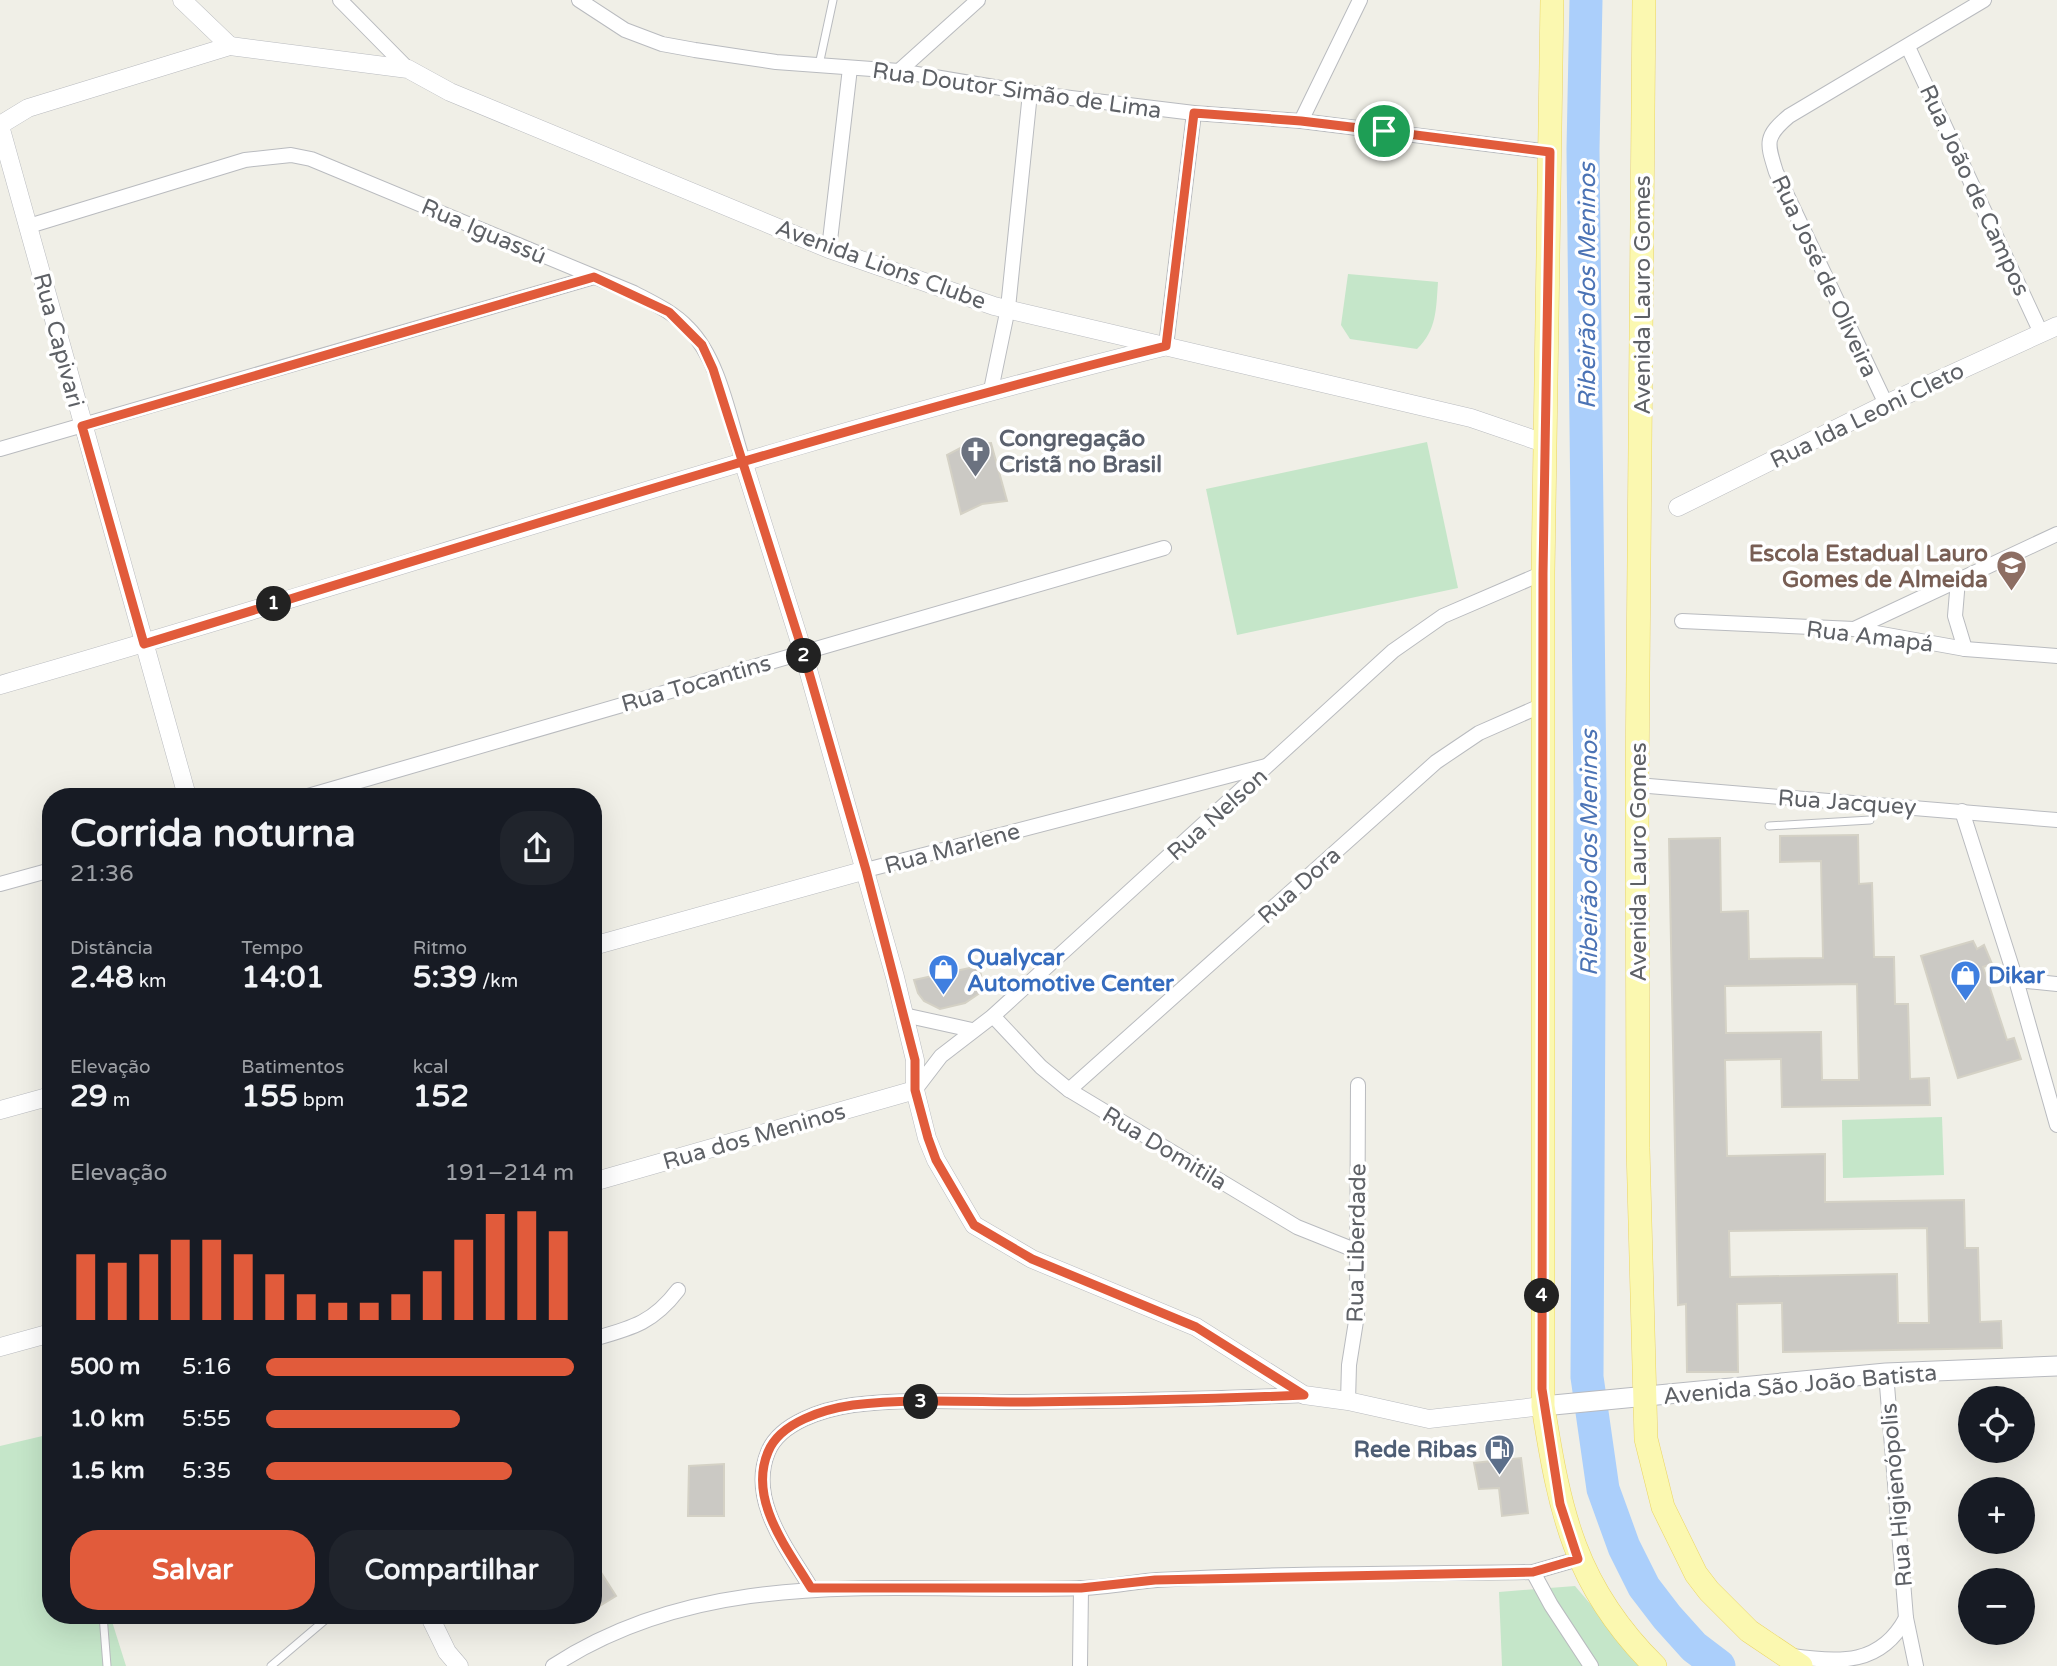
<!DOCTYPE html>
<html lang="pt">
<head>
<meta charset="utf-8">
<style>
  body { margin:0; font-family:"Varela Round",sans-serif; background:#20242c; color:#f1f3f6; height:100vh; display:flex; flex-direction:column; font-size:26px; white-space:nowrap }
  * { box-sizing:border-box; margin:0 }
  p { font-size:23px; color:#9ea1a6 }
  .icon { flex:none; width:38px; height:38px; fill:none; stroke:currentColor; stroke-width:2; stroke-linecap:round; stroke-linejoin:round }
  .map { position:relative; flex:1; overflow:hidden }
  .drawer { position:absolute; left:42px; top:788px; width:560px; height:836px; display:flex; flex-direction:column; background:#171b24; border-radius:28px; box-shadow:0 7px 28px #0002 }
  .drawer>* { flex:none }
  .buttons { position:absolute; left:1958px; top:1386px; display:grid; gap:14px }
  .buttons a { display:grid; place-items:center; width:77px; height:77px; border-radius:50%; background:#171b24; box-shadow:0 7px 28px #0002; font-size:35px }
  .pin { position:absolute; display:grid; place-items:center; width:60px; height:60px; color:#fff; margin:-30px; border:4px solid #fff; border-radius:50%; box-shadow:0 2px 7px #0007 }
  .km { position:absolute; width:35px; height:35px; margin:-18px; border-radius:50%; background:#222; color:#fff; font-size:19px; line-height:35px; text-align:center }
  .round { display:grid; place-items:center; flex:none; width:74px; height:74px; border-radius:28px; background:#20242c }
  .head { display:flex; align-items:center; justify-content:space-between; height:119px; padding:0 28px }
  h1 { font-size:38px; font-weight:800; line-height:52px }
  .stats { display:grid; grid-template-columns:repeat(3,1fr); gap:10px; height:119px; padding:7px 28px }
  .stats div { display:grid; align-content:center }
  .stats b { font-size:30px; font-weight:800 }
  .stats small { font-size:19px; font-weight:400 }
  .stats p { font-size:19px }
  .chart { height:196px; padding:14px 28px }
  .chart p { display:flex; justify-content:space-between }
  .chart svg { width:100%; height:126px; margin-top:7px; stroke:#e15b3b; stroke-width:6 }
  .primary-button { display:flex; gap:14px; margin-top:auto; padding:14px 28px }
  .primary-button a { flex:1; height:80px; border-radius:28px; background:#e15b3b; color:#fff; font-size:28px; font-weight:800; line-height:80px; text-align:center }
  .primary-button a+a { background:#20242c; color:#f1f3f6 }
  ul { padding:0 28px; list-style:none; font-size:23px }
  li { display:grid; grid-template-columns:112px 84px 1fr; align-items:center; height:52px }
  li i { height:18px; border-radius:9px; background:#e15b3b }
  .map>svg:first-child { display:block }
</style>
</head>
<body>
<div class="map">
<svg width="2057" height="1666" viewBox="0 0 2057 1666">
  <rect width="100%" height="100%" fill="#f0efe7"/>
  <g fill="#c5e6c9">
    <path d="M1348 274 1438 282C1436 309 1437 330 1417 349L1350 339 1341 325Z"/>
    <polygon points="1427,442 1458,588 1237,635 1206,489"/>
    <polygon points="1942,1117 1944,1175 1843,1178 1842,1120"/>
    <polygon points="51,1434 51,1615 110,1615 126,1666 0,1666 0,1446"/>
    <polygon points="1575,1586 1643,1666 1502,1666 1499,1592"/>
  </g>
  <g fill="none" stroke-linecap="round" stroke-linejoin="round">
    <polyline stroke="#abcffb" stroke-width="33" points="1586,0 1583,149 1590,793 1587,1377 1603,1489 1624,1547 1644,1587 1667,1617 1694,1647 1719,1666"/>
  </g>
  <g fill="#cbc9c4" stroke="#d4d1c5" stroke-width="2" fill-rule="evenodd">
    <polygon points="991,443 1007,501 982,504 961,514 947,455 966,445"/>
    <path d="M1858 835 1859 884 1872 883 1874 957H1894L1895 1004H1908L1910 1079 1929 1078 1930 1105 1782 1107 1781 1059 1725 1060 1727 1156 1825 1154V1202L1964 1200 1965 1248H1978L1980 1322 2001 1321 2002 1348 1783 1352 1782 1303 1737 1304 1738 1372H1687L1686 1304 1678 1305 1669 839 1720 838 1721 912 1748 911 1749 959 1823 958 1821 861 1780 862V836ZM1857 984 1859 1080H1822L1821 1032 1726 1033 1725 986ZM1927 1228 1929 1323H1898L1897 1274 1730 1277 1729 1231Z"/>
    <polygon points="1973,941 1977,949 1984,945 1992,964 1983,967 2007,1040 2014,1038 2021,1059 1958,1078 1921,956"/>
    <polygon points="979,966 984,990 965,1003 940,1009 924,1001 918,993 914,980"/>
    <polygon points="1521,1458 1528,1513 1502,1516 1499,1488 1479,1489 1474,1463"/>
    <polygon points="724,1464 724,1516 688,1516 689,1466"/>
    <polygon points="593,1560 616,1596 593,1610"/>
  </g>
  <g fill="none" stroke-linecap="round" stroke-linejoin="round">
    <defs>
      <g id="service">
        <polyline points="819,65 833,0"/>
        <polyline points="1769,826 1870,820"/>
        <polyline points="103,1615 107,1666"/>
        <polyline points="271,1666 331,1615"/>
      </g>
      <g id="minor">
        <polyline points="340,0 408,69"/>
        <polyline points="579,0 625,30 662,44 695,50 776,62 899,71 1030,93 1194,113 1301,121 1550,152"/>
        <polyline points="1908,47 2041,333"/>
        <polyline points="899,71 978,0"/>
        <polyline points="1301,121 1360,0"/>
        <path d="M29 226 245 160 291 155 311 159 634 293C653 303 673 312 688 328 720 360 729 419 743 461"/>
        <polyline points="829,249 850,68"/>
        <polyline points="1166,346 1194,113"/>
        <polyline points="991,390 1008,308 1030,93"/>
        <path d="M1886 404 1776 172C1767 143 1764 137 1789 116L1984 0"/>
        <polyline points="0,449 594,277"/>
        <polyline points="1958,580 1955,616 1965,649"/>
        <polyline points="1682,621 1854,629 1965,649 2057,656"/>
        <polyline points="1854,629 2057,534"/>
        <polyline points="1637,785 2057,820"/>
        <polyline points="308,796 1164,548"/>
        <polyline points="1962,811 2016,980 2057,1125"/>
        <polyline points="866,870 1266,766"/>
        <polyline points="0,884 51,870"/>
        <polyline points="2016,980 2057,984"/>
        <polyline points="904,1015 972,1030"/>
        <polyline points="993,1016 1041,1067 1069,1090 1297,1227 1357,1251"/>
        <polyline points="915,1090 941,1056 993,1016 1393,651 1443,616 1543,573"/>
        <polyline points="1069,1090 1436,762 1479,733 1545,704"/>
        <path d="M593 1339C632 1328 653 1323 678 1290"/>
        <polyline points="1886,1373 1906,1618 1916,1666"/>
        <polyline points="1348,1401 1349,1365 1357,1315 1358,1085"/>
        <polyline points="1533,1572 1551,1605 1591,1666"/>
        <path d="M811 1588C787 1548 748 1500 768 1452 780 1422 825 1409 853 1405 909 1398 967 1402 1023 1402 1117 1401 1210 1399 1304 1395"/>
        <path d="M1792 1656C1840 1663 1881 1665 1906 1618"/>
        <path d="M553 1666C714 1561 902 1595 1084 1588 1108 1587 1133 1582 1157 1580 1282 1573 1408 1574 1533 1572L1578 1559"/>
        <polyline points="1080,1666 1081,1588"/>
      </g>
      <g id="tertiary">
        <polyline points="182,0 230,46"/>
        <polyline points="0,125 28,108 230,46 408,69 450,92 829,249 994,306 1471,418 1547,444"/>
        <polyline points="0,126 187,796"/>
        <polyline points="743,461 803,652 895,977 915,1060 915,1090 927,1138 936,1160 974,1225 1032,1259 1196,1327 1304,1395 1348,1401 1429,1419 1543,1406"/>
        <polyline points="1678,507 1886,404 2057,326"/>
        <path d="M0 685C388 574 771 444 1163 347"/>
        <polyline points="593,946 866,870"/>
        <polyline points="0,1110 51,1096"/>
        <polyline points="593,1182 915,1090"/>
        <polyline points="0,1347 51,1333"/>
        <polyline points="429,1615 447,1652 459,1666"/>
      </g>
      <polyline id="secondary" points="1543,1406 1886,1373 2057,1366"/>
      <g id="primary">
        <path d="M1552 0 1543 573V1406C1560 1513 1575 1587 1655 1666"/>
        <polyline points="1644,0 1637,785 1638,1148 1646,1439 1663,1507 1696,1574 1709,1591 1749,1631 1801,1666"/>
      </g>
    </defs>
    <use href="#service" stroke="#b9bbbf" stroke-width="9"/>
    <use href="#minor" stroke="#b9bbbf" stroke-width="16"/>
    <use href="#tertiary" stroke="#b9bbbf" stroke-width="19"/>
    <use href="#secondary" stroke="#b8babf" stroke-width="21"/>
    <use href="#primary" stroke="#ebd564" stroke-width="24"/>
    <use href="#service" stroke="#fff" stroke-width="7"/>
    <use href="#minor" stroke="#fff" stroke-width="14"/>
    <use href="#tertiary" stroke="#fff" stroke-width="18"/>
    <use href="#secondary" stroke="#fff" stroke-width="19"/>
    <use href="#primary" stroke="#fbf8b0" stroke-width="23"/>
  </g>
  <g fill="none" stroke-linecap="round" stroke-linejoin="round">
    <defs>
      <path id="route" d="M1384 131 1301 121 1194 113 1166 346C822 432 483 540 144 644L82 426 594 277 669 312 702 345 713 369 803 652 866 870 915 1060V1090L928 1138 936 1160 974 1225 1032 1259 1196 1327 1304 1395C1212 1399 1121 1401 1028 1402 971 1402 911 1398 853 1405 825 1409 780 1422 768 1452 748 1500 787 1548 811 1588H1081L1155 1580 1533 1572 1578 1559 1560 1504 1542 1389 1543 573 1550 152 1384 131"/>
    </defs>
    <use href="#route" stroke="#fff" stroke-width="14"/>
    <use href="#route" stroke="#e15b3b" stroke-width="9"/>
  </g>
  <defs>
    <symbol id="church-pin" viewBox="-11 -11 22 30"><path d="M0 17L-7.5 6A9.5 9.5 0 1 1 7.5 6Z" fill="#6b7280" stroke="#fff"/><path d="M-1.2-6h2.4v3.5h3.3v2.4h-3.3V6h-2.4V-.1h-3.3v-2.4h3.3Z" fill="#fff"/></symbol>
    <symbol id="school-pin" viewBox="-11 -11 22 30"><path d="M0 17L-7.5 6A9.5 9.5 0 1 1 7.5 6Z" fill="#8d6e63" stroke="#fff"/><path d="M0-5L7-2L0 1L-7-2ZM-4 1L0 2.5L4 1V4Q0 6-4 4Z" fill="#fff"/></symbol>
    <symbol id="shop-pin" viewBox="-11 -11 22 30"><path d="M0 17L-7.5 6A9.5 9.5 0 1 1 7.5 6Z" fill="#3f7fe0" stroke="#fff"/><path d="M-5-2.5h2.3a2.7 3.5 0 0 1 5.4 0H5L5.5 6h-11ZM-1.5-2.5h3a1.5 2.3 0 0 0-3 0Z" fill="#fff"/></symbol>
    <symbol id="fuel-pin" viewBox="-11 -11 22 30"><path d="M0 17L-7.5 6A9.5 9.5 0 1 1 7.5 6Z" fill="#5c6f8a" stroke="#fff"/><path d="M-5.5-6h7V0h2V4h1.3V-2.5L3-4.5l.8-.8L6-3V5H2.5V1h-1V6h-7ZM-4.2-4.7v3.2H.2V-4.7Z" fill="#fff"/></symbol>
  </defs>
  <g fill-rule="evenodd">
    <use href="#church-pin" x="958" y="434" width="35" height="47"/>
    <use href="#school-pin" x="1994" y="548" width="35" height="47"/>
    <use href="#shop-pin" x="926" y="952" width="35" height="47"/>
    <use href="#shop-pin" x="1948" y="958" width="35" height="47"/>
    <use href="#fuel-pin" x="1482" y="1432" width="35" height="47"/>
  </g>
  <g text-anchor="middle" stroke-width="7" stroke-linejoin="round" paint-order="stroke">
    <g font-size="23" fill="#5e6166" stroke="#fff">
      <text transform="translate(1017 90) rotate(8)" y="8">Rua Doutor Simão de Lima</text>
      <text transform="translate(1975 190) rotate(65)" y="8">Rua João de Campos</text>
      <text transform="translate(484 231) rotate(23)" y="8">Rua Iguassú</text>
      <text transform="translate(881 264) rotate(20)" y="8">Avenida Lions Clube</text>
      <text transform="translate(1825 276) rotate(65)" y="8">Rua José de Oliveira</text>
      <text transform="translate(1642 295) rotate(-90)" y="8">Avenida Lauro Gomes</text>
      <text transform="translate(59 340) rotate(75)" y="8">Rua Capivari</text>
      <text transform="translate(1867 415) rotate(-26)" y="8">Rua Ida Leoni Cleto</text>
      <text transform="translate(1870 636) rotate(7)" y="8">Rua Amapá</text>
      <text transform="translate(696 683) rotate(-16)" y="8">Rua Tocantins</text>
      <text transform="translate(1847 802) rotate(4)" y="8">Rua Jacquey</text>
      <text transform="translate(1217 814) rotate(-42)" y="8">Rua Nelson</text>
      <text transform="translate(952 848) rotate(-15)" y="8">Rua Marlene</text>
      <text transform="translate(1638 862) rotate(-90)" y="8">Avenida Lauro Gomes</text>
      <text transform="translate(1299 885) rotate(-42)" y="8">Rua Dora</text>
      <text transform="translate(754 1136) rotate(-16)" y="8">Rua dos Meninos</text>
      <text transform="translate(1165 1148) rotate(31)" y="8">Rua Domitila</text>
      <text transform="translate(1356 1243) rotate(-89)" y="8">Rua Liberdade</text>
      <text transform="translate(1800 1384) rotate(-5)" y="8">Avenida São João Batista</text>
      <text transform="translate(1896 1495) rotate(-95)" y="8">Rua Higienópolis</text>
    </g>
    <g font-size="23" font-weight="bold" fill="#5b616d" stroke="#fff" text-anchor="start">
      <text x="999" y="446">Congregação<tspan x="999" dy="26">Cristã no Brasil</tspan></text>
    </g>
    <g font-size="23" font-weight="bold" fill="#785e54" stroke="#fff" text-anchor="end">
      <text x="1988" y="561">Escola Estadual Lauro<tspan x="1988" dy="26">Gomes de Almeida</tspan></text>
    </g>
    <g font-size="23" font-weight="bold" fill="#366cbe" stroke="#fff" text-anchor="start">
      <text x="967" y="965">Qualycar<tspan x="967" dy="26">Automotive Center</tspan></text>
      <text x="1988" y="983">Dikar</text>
    </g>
    <g font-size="23" font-weight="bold" fill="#4e5e75" stroke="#fff" text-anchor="end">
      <text x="1477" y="1457">Rede Ribas</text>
    </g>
    <g font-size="24" font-style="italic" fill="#4b73b5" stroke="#fff">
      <text transform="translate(1587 286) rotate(-90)" y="8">Ribeirão dos Meninos</text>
      <text transform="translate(1589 853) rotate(-90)" y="8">Ribeirão dos Meninos</text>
    </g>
  </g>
</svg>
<div class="buttons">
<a><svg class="icon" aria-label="locate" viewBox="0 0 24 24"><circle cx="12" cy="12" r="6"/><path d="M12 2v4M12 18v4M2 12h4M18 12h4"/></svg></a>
<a>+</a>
<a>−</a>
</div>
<div class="pin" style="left:1384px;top:131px;background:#1e9e55"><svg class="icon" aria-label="arrive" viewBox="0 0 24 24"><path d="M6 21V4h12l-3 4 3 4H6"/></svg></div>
<b class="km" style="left:274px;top:604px">1</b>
<b class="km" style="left:804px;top:656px">2</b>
<b class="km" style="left:921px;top:1402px">3</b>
<b class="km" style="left:1542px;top:1296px">4</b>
<section class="drawer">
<div class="head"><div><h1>Corrida noturna</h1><p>21:36</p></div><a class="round"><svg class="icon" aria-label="share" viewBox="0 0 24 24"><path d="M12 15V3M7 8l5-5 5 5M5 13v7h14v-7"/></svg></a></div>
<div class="stats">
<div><p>Distância</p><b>2.48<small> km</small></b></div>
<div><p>Tempo</p><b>14:01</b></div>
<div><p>Ritmo</p><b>5:39<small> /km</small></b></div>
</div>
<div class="stats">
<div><p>Elevação</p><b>29<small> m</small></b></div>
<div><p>Batimentos</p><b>155<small> bpm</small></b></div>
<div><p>kcal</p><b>152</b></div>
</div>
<div class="chart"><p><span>Elevação</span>191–214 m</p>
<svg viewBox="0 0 160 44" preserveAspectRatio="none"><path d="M5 44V21M15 44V24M25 44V21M35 44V16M45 44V16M55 44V21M65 44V28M75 44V35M85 44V38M95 44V38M105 44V35M115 44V27M125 44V16M135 44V7M145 44V6M155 44V13"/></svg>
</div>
<ul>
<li><b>500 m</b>5:16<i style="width:100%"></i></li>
<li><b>1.0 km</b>5:55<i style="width:63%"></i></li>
<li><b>1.5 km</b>5:35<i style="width:80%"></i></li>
</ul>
<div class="primary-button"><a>Salvar</a><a>Compartilhar</a></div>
</section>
</div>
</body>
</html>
